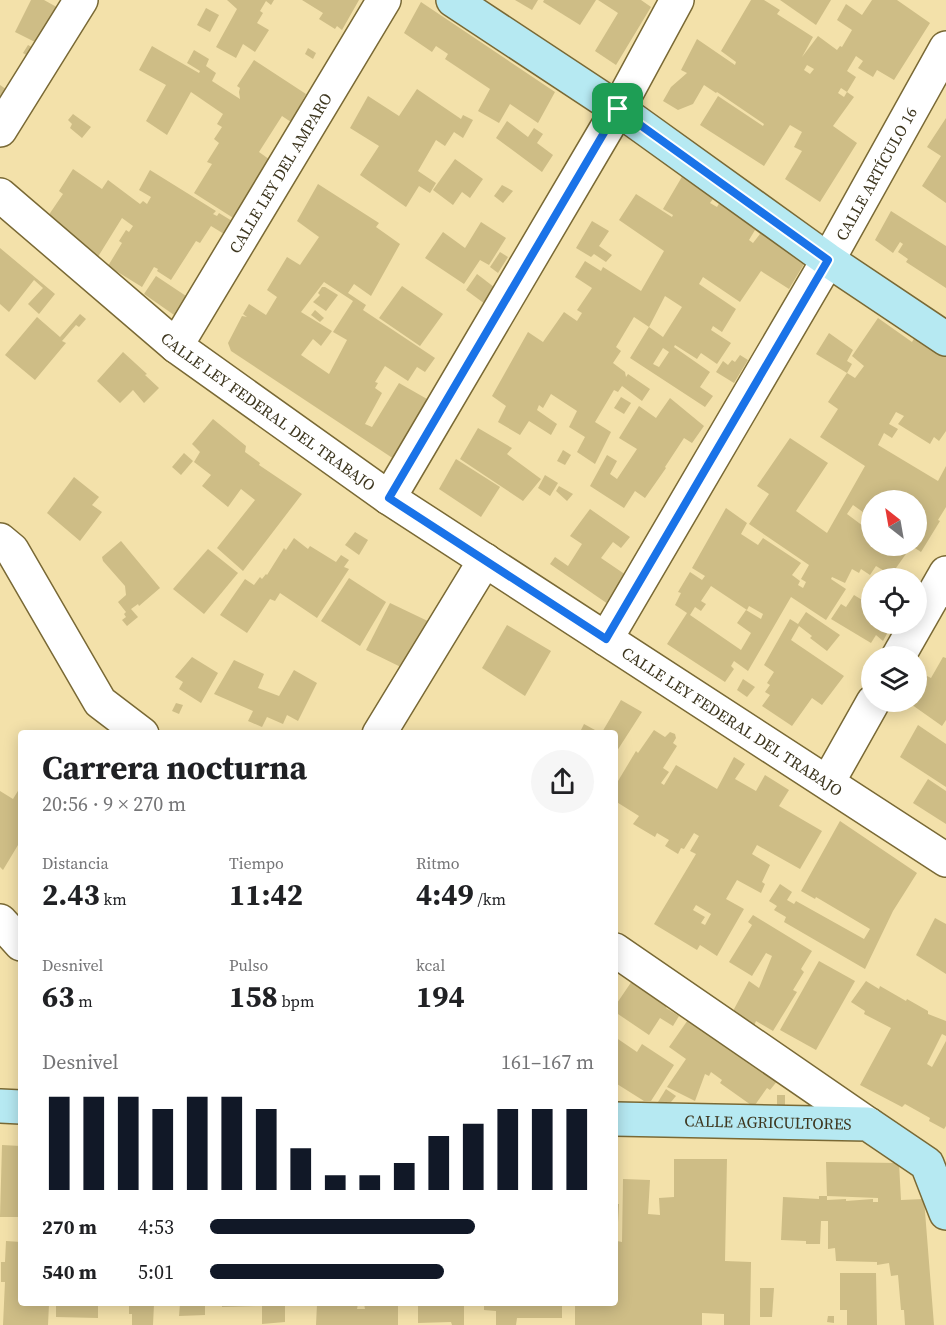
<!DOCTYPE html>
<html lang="es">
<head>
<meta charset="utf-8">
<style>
  body { margin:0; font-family:"Source Serif 4",serif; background:#f6f6f6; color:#202124; height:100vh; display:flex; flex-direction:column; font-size:22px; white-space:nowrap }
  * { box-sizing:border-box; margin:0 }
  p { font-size:20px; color:#757577 }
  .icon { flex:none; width:33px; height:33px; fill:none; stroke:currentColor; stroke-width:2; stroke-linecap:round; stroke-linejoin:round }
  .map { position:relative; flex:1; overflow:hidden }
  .drawer { position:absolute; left:18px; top:730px; width:600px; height:576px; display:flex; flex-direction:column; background:#fff; border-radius:6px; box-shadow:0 3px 15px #0003 }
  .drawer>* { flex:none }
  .needle { width:39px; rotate:329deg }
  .fabs { position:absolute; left:861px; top:490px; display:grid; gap:12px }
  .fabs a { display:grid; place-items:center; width:66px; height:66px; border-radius:50%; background:#fff; box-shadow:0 3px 15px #0003; font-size:30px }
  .pin { position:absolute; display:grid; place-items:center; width:51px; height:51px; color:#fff; margin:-26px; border-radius:12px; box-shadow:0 3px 9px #0006 }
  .round { display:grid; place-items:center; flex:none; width:63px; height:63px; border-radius:32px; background:#f6f6f6 }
  .summary { display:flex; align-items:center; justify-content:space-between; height:102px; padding:0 24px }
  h1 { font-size:33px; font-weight:700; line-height:45px }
  .stats { display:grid; grid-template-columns:repeat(3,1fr); gap:9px; height:102px; padding:6px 24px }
  .stats div { display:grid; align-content:center }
  .stats b { font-size:30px; font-weight:700 }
  .stats small { font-size:16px; font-weight:400 }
  .stats p { font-size:16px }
  .chart { height:168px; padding:12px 24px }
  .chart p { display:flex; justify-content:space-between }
  .chart svg { width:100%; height:108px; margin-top:6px; stroke:#111827; stroke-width:6 }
  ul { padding:0 24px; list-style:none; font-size:20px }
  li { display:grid; grid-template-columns:96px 72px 1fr; align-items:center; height:45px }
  li i { height:15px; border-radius:8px; background:#111827 }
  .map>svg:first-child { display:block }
</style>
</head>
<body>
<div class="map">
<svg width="946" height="1325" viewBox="0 0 946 1325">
  <rect width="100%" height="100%" fill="#f3e1aa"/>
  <g fill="#cebd86" fill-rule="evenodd">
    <polygon points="31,0 44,0 62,10 43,46 15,32"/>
    <polygon points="227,0 274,0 271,5 266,1 260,11 263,13 257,23 269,30 255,52 243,44 236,58 216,47 237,9"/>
    <polygon points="302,0 359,0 342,30 337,26 335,29 319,19 323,13"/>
    <polygon points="515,0 538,0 532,10"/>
    <polygon points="544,0 596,0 580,25 543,2"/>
    <polygon points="598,0 641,0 651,7 616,65 595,51 618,13"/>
    <path d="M751 0H764L780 10 777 14 813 37 802 57 818 36 837 50 840 46 842 47 852 30 837 20 846 4 862 15 872 0H897L930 23 894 80 877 70 873 77 858 68 863 61 856 56 847 71 856 77 847 92 841 88 838 93 844 97 847 92 854 97 833 126 857 143 820 202 785 179 802 151 794 147 802 132 790 125 764 166 700 125 718 96 763 126 764 124 717 92 716 93 704 85 693 104 678 110 663 101 671 87 687 73 681 70 697 39 735 65 736 62 721 51ZM807 65 814 69 810 74 804 70Z"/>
    <polygon points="780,0 831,0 816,25"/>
    <polygon points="421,2 555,92 538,123 510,104 499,123 478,111 490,89 445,59 448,54 436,46 432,52 404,33"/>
    <polygon points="206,8 219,15 210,32 197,25"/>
    <polygon points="28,45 37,50 31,58 23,53"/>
    <polygon points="152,46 199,73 200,71 187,63 194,50 209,59 206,66 216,73 212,81 240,99 239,92 240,88 237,86 254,60 306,94 291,122 282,116 259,152 273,162 238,221 194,193 212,164 207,162 219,143 214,139 222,127 217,124 223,114 191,92 167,135 146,121 166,85 139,70"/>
    <polygon points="308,48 316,53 313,59 305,54"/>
    <polygon points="0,85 10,92 0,107"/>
    <polygon points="417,89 461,119 463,115 473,120 463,138 454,132 445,146 436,140 418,171 436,183 430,193 419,186 406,207 360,175 379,146 350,128 368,96 399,116"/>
    <polygon points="73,114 91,127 82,138 70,128 72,124 68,120"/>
    <polygon points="946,118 946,203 922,186 941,156 927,147"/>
    <polygon points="507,121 528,137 534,128 543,134 537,143 553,155 542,172 496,138"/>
    <polygon points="455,159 483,179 470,198 462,192 453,205 433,190"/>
    <polygon points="73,169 102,189 108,180 140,204 143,201 147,204 151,197 139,190 150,170 216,211 213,214 217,216 219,213 237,224 229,237 211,226 200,243 196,241 171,280 157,271 158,269 154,267 142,287 108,266 122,243 119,241 126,230 129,232 133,226 122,218 96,260 44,222 63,194 59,191"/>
    <path d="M683 175 715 196 710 203 717 207 721 200 807 259 789 289 761 271 740 302 703 277 699 284 736 309 722 332 713 326 711 330 731 343 717 364 701 353 697 359 675 345 674 347 710 372 700 387 713 396 705 407 630 358 649 327 634 317 616 347 621 351 613 363 625 372 626 377 628 374 650 389 642 401 622 386 618 392 614 390 595 422 611 432 595 464 577 452 585 437 569 427 577 411 551 394 543 408 539 405 537 410 557 424 551 435 529 421 520 435 498 422 506 406 492 396 528 332 543 342 564 312 577 321 582 313 577 310 592 288 575 277 585 261 601 271 603 267 641 291 664 251 619 220 636 194 672 217 673 215 663 209ZM755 230 760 234 753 243 749 240ZM665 296 682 307 663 337 649 327ZM663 348 669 352 659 367 653 364Z"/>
    <path d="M318 184 379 223 376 227 400 244 371 296 354 284 348 293 366 305 363 310 435 358 425 372 417 367 408 381 385 366 375 382 378 383 375 388 382 393 365 424 372 427 399 383 427 399 410 429 412 430 397 461 231 351 228 343 242 316 247 317 243 314 249 304 266 315 277 297 267 290 287 257 300 265 319 237 297 221ZM324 282 353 301 333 332 347 340 329 374 301 355 313 339 321 346 332 331 301 312Z"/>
    <polygon points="502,185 513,191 503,203 494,196"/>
    <polygon points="891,211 946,246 946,288 906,262 908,259 898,252 903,244 900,242 893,253 875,240"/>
    <polygon points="592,221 609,231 599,246 612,255 606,262 594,254 591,257 576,248"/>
    <polygon points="481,222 506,238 489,265 480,260 464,284 425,258 443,232 465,248"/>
    <polygon points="0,248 55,294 39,314 28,304 43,288 34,280 9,312 0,304"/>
    <polygon points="500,252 508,257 498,273 490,267"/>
    <polygon points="477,274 494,287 485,304 466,290"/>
    <polygon points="156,276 189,298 177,317 144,294"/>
    <polygon points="402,286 443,314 420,346 379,318"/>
    <polygon points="322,287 325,287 338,295 326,311 313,302 320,295 318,293"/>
    <polygon points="315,310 324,318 320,322 311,315"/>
    <polygon points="80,314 86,319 79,327 76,325 62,341 66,343 35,380 5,355 37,317 60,337"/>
    <path d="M878 318 912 342 915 337 946 356V431L939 441 934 437 930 444 898 424 904 416 896 412 889 424 898 429 892 438 884 433 878 445 938 481 946 466V507L938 520 940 521 921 552 912 546H916V501H872V546H901L908 551 891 575 876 566 870 575 861 569 859 573 852 569 845 583 832 577 831 579 846 589 826 620 791 597 748 671 734 661 731 666 734 669 725 682 667 644 687 613 675 605 681 593 678 592 690 572 702 580 705 576 692 568 726 508 747 523 741 534 758 545 763 538 801 563 792 575 800 581 798 585 803 588 806 582 801 579 809 565 749 524 769 494 757 486 790 438 828 463 796 511 827 533 865 466 820 437 838 409 828 402 847 373 855 378 864 366 852 356ZM853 505 870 517 863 526 847 514ZM711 586 747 610 749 606 763 614 761 619 746 610 737 623 751 633 741 650 690 615 695 607 701 611 706 604 701 601Z"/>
    <polygon points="829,333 853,350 847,361 852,364 847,373 816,354"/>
    <polygon points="123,352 147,374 145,375 159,388 144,403 133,390 120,403 97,381"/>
    <polygon points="740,355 748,360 734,383 716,372 723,361 728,365 732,360 735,362"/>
    <polygon points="621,397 631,403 624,414 614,408"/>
    <polygon points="670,398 704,426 692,443 684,438 665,467 666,468 645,498 635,491 624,508 590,486 607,455 617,461 610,474 617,479 637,449 619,438 639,406 656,418"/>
    <polygon points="213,419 246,446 245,452 260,463 259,465 302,494 243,571 217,548 255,500 241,489 228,507 202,486 211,475 194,462 200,452 192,444"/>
    <polygon points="478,428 512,448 507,454 541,479 523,501 460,459"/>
    <polygon points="563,450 571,455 565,465 557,461"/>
    <polygon points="184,453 193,461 181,475 172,467"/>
    <polygon points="456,459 500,487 481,517 439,489"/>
    <polygon points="545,475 558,483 550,496 538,488"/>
    <polygon points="74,477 99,497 92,505 102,512 80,541 47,513"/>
    <polygon points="559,486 573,494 567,501 556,491"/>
    <polygon points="590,509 630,537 621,548 613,542 601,558 626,575 608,604 550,564 555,557 568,566 582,544 570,536"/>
    <polygon points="355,532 368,540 359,555 345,545"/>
    <polygon points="294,538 308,549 310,546 336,562 341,555 349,560 344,567 349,569 317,618 280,593 275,601 270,599 247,633 220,615 245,579 254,585 260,577 262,579 266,574 267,575 284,548 286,550"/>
    <polygon points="121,541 160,588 139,606 138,604 131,609 138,617 127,626 122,620 126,617 124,614 126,612 118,602 126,595 125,586 103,561 102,557"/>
    <polygon points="208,549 238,573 204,614 173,589"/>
    <polygon points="349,578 386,602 360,646 321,621"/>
    <polygon points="854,595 872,606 872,624 883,624 889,630 883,641 876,635 871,643 831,619 841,604 846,607"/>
    <polygon points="390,603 434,624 411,672 366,650"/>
    <polygon points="806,612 840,635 827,651 810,638 812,636 799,626 791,640 844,676 822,705 812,698 792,726 762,706 770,695 765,692 770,685 767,683 774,672 764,665 790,619 798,624"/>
    <polygon points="507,625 551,651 525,696 482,668"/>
    <polygon points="192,657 218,673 201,703 179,689 183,682 175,677"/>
    <polygon points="943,657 946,658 946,720 942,726 908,702 916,702 918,683 922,685 927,676 931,678"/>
    <polygon points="234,660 264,674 258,688 279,696 294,670 317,683 298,721 287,715 283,724 267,717 262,727 248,721 253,711 214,694"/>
    <polygon points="743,679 755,687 747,697 737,690"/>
    <polygon points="621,700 642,712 615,754 615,734 601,734"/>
    <polygon points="176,703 183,705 179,714 172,711"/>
    <polygon points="584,724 595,730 593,734 579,734"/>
    <polygon points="918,725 946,744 946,787 900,757"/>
    <path d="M654 730 665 737 670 732 675 734 676 738 673 743 677 746 663 768 669 772 661 783 664 785 676 765 717 789 734 757 745 764 735 779 756 791 765 775 789 790 779 806 822 831 800 869 757 845 752 854 770 865 762 882 765 884 761 893 737 880 726 899 744 909 717 956 700 945 697 950 654 924 696 854 690 851 699 836 694 833 684 849 681 848 678 854 665 846 669 840 657 833 655 837 633 824 639 816 615 801V786L636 751 638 753ZM696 905 711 914 705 925 701 923 705 917 693 910Z"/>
    <polygon points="928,779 946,791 946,824 913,803"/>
    <polygon points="21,786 21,840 3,870 0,867 0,791 13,799"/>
    <polygon points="840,821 917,873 893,911 865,969 784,922 786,917 774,910 777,906 769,901 780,884 792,892 787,900 794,904 796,901 864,939 870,929 816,897 815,899 801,891"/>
    <polygon points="753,915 812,951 801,969 804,972 793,990 797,992 773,1031 756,1021 754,1026 733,1011 749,981 759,988 772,956 766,953 752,976 729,962 752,925 748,922"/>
    <polygon points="935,918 946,924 946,974 916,955"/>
    <polygon points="819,961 855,981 816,1050 780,1030"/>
    <polygon points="632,981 669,1004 666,1008 679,1016 673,1026 660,1018 649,1035 615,1012 615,1006"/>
    <polygon points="866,981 879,989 880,986 906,1001 907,999 928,1011 928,1014 946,1021 946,1036 942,1034 927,1064 932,1067 946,1041 946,1126 944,1129 929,1121 930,1118 905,1104 902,1107 860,1085 891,1028 864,1014 865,1011 851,1002"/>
    <polygon points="690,1017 782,1075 770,1090 767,1088 755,1105 751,1105 720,1083 722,1080 711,1072 709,1076 705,1074 695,1101 667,1087 686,1059 669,1047"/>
    <polygon points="615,1037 637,1052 642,1044 674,1065 651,1101 644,1101 617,1084 615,1086"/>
    <polygon points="666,1089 676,1096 671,1102 658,1102"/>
    <rect x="777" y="1095" width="8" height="10"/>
    <polygon points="2,1145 21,1146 21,1217 0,1217"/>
    <polygon points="674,1159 727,1159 725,1261 751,1262 750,1325 724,1325 724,1314 702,1313 702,1325 575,1325 575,1304 615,1304 615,1204 619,1204 617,1241 622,1242 623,1179 650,1180 648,1214 660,1215 659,1198 674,1197"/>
    <polygon points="826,1162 899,1163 901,1200 924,1199 934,1325 905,1325 904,1310 901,1310 898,1275 891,1276 889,1263 877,1265 877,1262 836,1261 835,1248 828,1249 828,1221 821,1221 820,1244 806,1244 806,1241 781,1240 783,1197 819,1199 819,1196 827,1196 827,1200 846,1199 846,1201 873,1199 873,1202 878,1202 878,1198 827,1196"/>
    <polygon points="6,1241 21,1242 21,1304 49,1304 48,1325 3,1325 5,1282 1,1282 1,1262 5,1262"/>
    <polygon points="840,1273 876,1273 877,1325 847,1325 847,1310 840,1310"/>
    <polygon points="760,1288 774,1288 772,1317 760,1317"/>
    <polygon points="56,1304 98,1304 98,1318 56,1317"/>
    <polygon points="129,1304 154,1304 153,1325 132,1325 132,1314 129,1314"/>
    <polygon points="180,1304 205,1304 205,1315 179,1316"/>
    <polygon points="222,1304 256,1304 256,1306 222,1307"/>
    <polygon points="262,1304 285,1304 285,1322 262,1324"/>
    <polygon points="317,1304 358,1304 357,1309 365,1309 364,1304 398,1304 398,1325 316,1325"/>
    <polygon points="418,1304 464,1304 464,1325 452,1325 451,1322 418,1323"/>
    <polygon points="484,1304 562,1304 562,1318 517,1318 516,1325 496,1325 496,1311 484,1310"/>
    <polygon points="828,1316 834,1316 834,1323 827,1322"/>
  </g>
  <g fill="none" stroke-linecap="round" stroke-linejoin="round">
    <defs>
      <g id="street">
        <polyline points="0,130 81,0"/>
        <path id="s1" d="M0 195 176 346 389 498 946 860"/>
        <path id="s2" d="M176 346 384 0"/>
        <polyline points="389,498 618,109 677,0"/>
        <polyline points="0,540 12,550 100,702 142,734"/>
        <path id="s3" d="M606 639 828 260 946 48"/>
        <polyline points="898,657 946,573"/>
        <polyline points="379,734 485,560"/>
        <polyline points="828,782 873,702"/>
        <polyline points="0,921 21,944"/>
        <polyline points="615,950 868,1124"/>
      </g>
      <g id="secondary">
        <polyline points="453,0 618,109 828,260 946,339"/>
        <polyline points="0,1106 21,1107"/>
        <path id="s4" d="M615 1119 868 1124 927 1164 946 1213"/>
      </g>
    </defs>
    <use href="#street" stroke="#796935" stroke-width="36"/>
    <use href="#secondary" stroke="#796935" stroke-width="36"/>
    <use href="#street" stroke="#fff" stroke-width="33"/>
    <use href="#secondary" stroke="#b6e9f2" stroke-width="33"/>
  </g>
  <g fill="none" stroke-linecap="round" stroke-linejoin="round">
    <defs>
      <polygon id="route" points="618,109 828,260 606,639 389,498"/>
    </defs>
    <use href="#route" stroke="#fff" stroke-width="12"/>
    <use href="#route" stroke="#1a73e8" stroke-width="8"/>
  </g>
  <g text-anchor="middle" stroke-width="6" stroke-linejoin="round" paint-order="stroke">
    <g font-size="16" fill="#3d361f" stroke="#f3e1aa">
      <text dy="6" stroke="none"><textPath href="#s2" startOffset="202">CALLE LEY DEL AMPARO</textPath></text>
      <text dy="6" stroke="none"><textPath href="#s3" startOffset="538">CALLE ARTÍCULO 16</textPath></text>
      <text dy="6" stroke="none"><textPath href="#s1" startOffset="345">CALLE LEY FEDERAL DEL TRABAJO</textPath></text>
      <text dy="6" stroke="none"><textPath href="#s1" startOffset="903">CALLE LEY FEDERAL DEL TRABAJO</textPath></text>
      <text dy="6" stroke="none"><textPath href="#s4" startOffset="153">CALLE AGRICULTORES</textPath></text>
    </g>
  </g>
</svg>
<div class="fabs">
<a><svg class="needle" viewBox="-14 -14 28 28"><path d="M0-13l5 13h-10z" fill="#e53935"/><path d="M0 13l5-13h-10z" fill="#757577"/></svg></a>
<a><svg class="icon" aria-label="locate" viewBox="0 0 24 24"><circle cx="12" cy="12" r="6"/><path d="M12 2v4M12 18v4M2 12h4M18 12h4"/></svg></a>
<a><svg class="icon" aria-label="layers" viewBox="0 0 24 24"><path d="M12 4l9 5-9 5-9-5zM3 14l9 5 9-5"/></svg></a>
</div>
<div class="pin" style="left:618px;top:109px;background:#1e9e55"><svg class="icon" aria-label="arrive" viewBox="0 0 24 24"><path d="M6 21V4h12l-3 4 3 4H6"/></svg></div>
<section class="drawer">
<div class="summary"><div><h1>Carrera nocturna</h1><p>20:56 · 9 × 270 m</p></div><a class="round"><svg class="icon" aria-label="share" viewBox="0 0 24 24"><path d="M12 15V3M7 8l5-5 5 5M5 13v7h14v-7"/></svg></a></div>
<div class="stats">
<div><p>Distancia</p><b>2.43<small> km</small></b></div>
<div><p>Tiempo</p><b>11:42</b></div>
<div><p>Ritmo</p><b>4:49<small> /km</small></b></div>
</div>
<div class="stats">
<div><p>Desnivel</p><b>63<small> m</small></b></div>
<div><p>Pulso</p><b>158<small> bpm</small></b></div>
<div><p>kcal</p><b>194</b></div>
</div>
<div class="chart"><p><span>Desnivel</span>161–167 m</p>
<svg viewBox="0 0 160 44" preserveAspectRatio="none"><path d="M5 44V6M15 44V6M25 44V6M35 44V11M45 44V6M55 44V6M65 44V11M75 44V27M85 44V38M95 44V38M105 44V33M115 44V22M125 44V17M135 44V11M145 44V11M155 44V11"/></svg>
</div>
<ul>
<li><b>270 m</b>4:53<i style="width:69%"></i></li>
<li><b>540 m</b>5:01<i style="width:61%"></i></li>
</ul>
</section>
</div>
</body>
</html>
